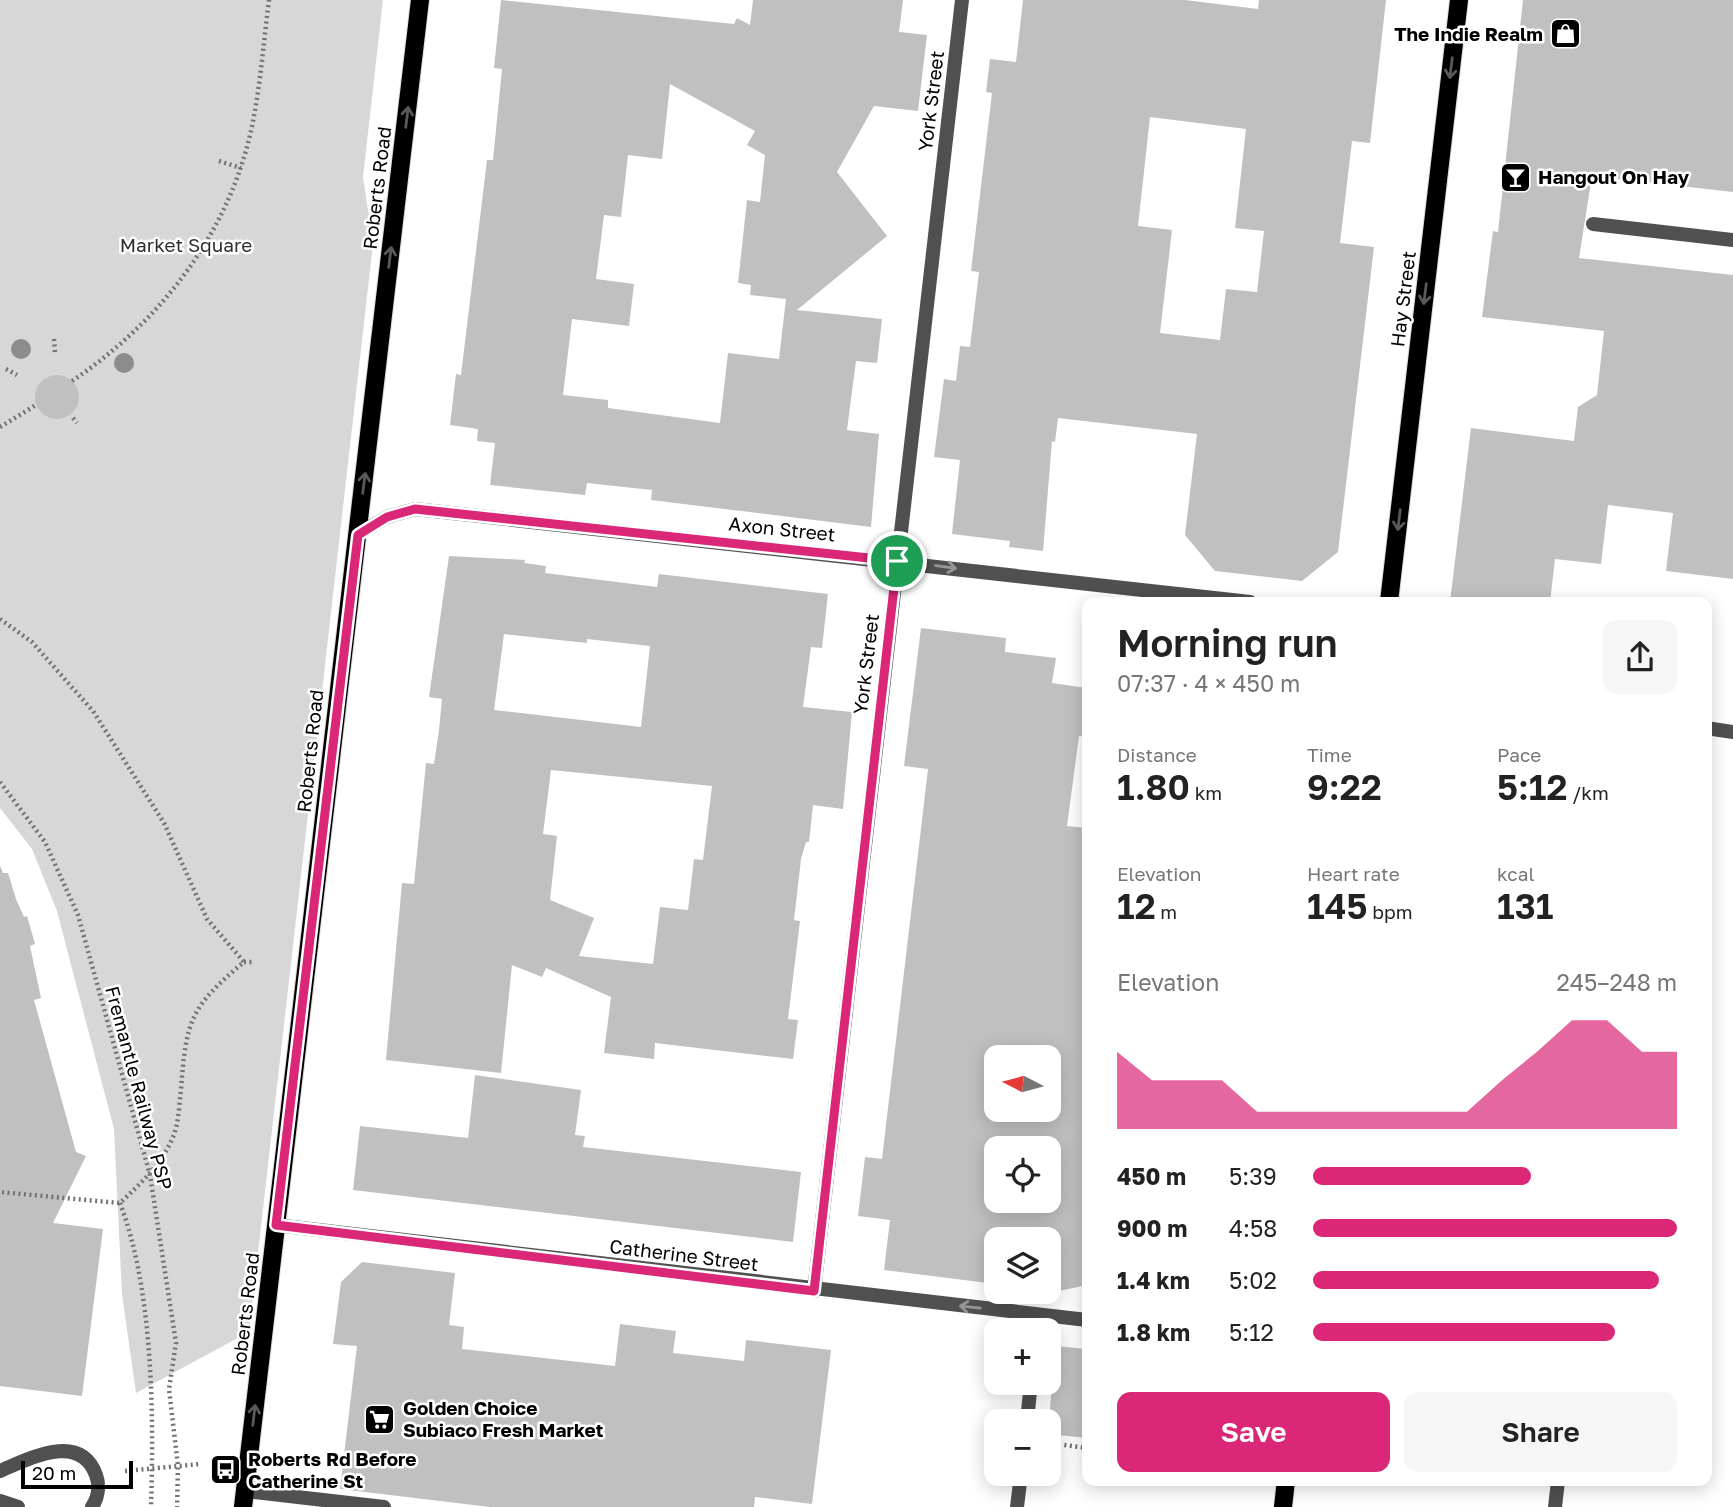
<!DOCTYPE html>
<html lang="en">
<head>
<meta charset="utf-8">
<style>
  body { margin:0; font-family:"Golos Text",sans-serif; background:#f6f6f6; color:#222; height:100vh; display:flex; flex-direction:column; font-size:26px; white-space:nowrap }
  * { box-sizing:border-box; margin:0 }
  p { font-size:23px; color:#767676 }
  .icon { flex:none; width:38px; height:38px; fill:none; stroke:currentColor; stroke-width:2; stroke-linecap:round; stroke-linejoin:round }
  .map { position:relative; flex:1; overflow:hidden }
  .details { position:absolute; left:1082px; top:597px; width:630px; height:889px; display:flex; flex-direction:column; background:#fff; border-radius:14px; box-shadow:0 4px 18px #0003 }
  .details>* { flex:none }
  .needle { width:46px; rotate:276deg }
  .fabs { position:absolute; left:984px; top:1045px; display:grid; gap:14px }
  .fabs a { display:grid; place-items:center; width:77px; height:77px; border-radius:14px; background:#fff; box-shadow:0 4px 18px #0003; font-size:35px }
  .scale { position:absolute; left:21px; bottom:18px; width:112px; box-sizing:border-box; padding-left:7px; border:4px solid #000; border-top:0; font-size:19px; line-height:24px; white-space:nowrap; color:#000; -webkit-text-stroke:5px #fff; paint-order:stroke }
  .pin { position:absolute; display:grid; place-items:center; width:60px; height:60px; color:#fff; margin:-30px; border:4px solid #fff; border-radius:50%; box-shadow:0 2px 7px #0007 }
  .round { display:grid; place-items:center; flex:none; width:74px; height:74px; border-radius:14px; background:#f6f6f6 }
  .head { display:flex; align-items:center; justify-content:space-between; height:119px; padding:0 35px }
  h1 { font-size:38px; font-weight:600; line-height:52px }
  .metrics { display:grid; grid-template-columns:repeat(3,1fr); gap:10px; height:119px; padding:7px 35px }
  .metrics div { display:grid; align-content:center }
  .metrics b { font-size:35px; font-weight:600 }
  .metrics small { font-size:19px; font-weight:400 }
  .metrics p { font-size:19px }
  .chart { height:196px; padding:14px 35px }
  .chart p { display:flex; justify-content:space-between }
  .chart svg { width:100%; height:126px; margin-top:7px; fill:#db2777; opacity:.7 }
  .action { display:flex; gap:14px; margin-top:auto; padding:14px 35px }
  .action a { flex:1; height:80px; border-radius:14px; background:#db2777; color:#fff; font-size:28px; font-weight:600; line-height:80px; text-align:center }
  .action a+a { background:#f6f6f6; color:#222 }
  ul { padding:0 35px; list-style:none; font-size:23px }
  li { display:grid; grid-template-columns:112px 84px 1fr; align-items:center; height:52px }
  li i { height:18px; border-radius:9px; background:#db2777 }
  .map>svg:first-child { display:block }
</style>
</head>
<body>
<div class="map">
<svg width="1733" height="1507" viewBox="0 0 1733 1507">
  <rect width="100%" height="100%" fill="#fff"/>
  <polygon fill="#d7d7d7" points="0,0 383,0 363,177 373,244 249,1332 136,1393 122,1294 114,1129 57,911 32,849 0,808"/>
  <g fill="#c0c0c0" fill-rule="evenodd">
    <path d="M501 0 734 24 737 18 750 25 753 0H903L899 32 927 35 918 111 874 106 837 172 887 236 797 310 882 319 877 363 856 361 847 430 879 434 871 527 651 500 652 490 587 483 585 495 490 485 495 443 477 441 478 429 450 425 456 374 461 375 487 160H493L502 69 494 68ZM670 84 755 131 747 145 765 155 760 202 747 200 738 283 751 285 750 295 786 299 779 359 728 353 720 423 608 408V400L563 395 572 319 629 326 634 284 596 279 604 215 621 217 628 155 662 159Z"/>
    <path d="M1023 0H1185L1258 9 1259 0H1386L1370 143 1352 141 1340 243 1374 247 1338 552 1302 581 1215 571 1185 535 1197 434 1058 418 1055 442 1052 441 1043 551 1009 547 1010 541 952 534 960 460 934 457 944 379 956 381 960 346 970 347 979 272 971 271 992 93 986 92 990 59 1016 62ZM1150 117 1246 129 1235 228 1264 231 1257 292 1226 289 1220 340 1160 333 1172 230 1138 226Z"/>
    <polygon points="1523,0 1733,0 1733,192 1592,176 1579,258 1733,275 1733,579 1666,571 1673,513 1608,505 1601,564 1555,559 1550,602 1450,602 1471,428 1574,441 1578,407 1597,395 1604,331 1482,317 1493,231 1498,232"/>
    <circle cx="57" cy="397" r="22"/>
    <path d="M449 556 525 560 524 563 546 566 545 573 657 587 659 574 828 594 822 648 811 647 803 707 852 712 843 809 813 805 809 842H806L801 859 794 920 800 921 788 1019 798 1020 793 1059 655 1043 654 1059 604 1053 611 997 546 968 542 977 512 965 501 1073 386 1060 402 883 414 884 426 763 434 764 439 730 442 699 429 697ZM504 634 587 643V639L650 646 641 727 494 710ZM551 770 712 786 703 860 694 859 688 910 660 907 653 964 579 956 594 918 550 900 557 836 543 834Z"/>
    <path d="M921 628 1006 638 1005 652 1056 658 1052 683 1087 688V737L1079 736 1067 826 1087 828V1285L1059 1291 1048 1290V1239H996V1284L884 1270 890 1220 858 1216 865 1157 882 1159 928 769 904 766ZM996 1057H1048V1110H996ZM996 1148H1048V1200H996Z"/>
    <polygon points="0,866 3,873 8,873 16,899 24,917 27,916 35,944 30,946 41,998 34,1000 76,1152 86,1156 53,1223 103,1229 82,1396 0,1386"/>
    <polygon points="475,1075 581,1090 575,1135 585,1136 583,1147 801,1172 793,1242 353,1190 360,1126 468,1138"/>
    <polygon points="362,1262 455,1273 449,1325 464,1327 462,1349 615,1366 620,1324 676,1331 673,1353 744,1361 746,1340 831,1350 812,1504 755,1497 754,1507 490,1507 340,1489 357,1346 333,1344 341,1282"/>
    <polygon points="1055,1346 1087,1349 1087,1438 1048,1434"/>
  </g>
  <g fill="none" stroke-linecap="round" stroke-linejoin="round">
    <defs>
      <g id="primary">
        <polyline points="1389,602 1459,0"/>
        <polyline points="243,1507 420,0"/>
        <polyline points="1283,1507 1286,1480"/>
      </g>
    </defs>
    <use href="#primary" stroke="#dbdbdb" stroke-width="20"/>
    <g stroke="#727272" stroke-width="4.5" stroke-dasharray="2 3.5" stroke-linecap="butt">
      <polyline points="219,161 241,168"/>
      <polyline points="54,339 55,353"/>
      <polyline points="6,369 17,375"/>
      <path d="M72 381C163 320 234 227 254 116 261 78 264 39 269 0"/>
      <polyline points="73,418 77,423"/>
      <polyline points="0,427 36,405"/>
      <path d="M0 619 32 642 93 711 164 823 207 919 244 962C190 1007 186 1021 181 1090 179 1105 179 1123 173 1137 161 1165 142 1182 120 1203L0 1192"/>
      <polyline points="0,782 45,842 78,915 150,1175 176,1343 169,1389 178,1466 177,1507"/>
      <polyline points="244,962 253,962"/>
      <path d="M120 1203C153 1290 154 1414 151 1507"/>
      <polyline points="1048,1443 1087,1448"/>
      <polyline points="125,1471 200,1464"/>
    </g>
    <g stroke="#505050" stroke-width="14">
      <polyline points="1593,224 1733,240"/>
      <polyline points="1037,1330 1039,1315"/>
      <polyline points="1027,1421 1031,1382"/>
      <polyline points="245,1491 384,1507"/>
      <polyline points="1017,1507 1021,1474"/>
      <polyline points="1555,1507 1558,1481"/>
    </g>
    <g stroke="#505050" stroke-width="14">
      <polyline points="357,535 387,517 415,509 1250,602"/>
      <polyline points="1706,728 1733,732"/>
      <polyline points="276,1225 1087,1320"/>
      <polyline points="814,1291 962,0"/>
      <path d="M0 1471C29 1459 80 1431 96 1475 100 1486 98 1498 92 1507"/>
      <polyline points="0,1501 18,1507"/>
    </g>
    <use href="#primary" stroke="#000" stroke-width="18"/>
  </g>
  <g fill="#8c8c8c">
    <circle cx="21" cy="349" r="10"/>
    <circle cx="124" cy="363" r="10"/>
  </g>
  <defs><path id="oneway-shaft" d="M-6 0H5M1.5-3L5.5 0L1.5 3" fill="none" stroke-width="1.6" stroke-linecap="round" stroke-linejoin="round" transform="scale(1.75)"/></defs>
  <g stroke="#595959">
    <use href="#oneway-shaft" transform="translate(1451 68) rotate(97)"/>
    <use href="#oneway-shaft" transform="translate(407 117) rotate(-83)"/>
    <use href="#oneway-shaft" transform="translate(390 257) rotate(-83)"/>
    <use href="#oneway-shaft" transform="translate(1425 294) rotate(97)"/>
    <use href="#oneway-shaft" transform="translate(364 483) rotate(-83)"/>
    <use href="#oneway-shaft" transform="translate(1399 520) rotate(97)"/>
    <use href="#oneway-shaft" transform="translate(254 1415) rotate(-83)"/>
  </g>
  <g stroke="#969696">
    <use href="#oneway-shaft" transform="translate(946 567) rotate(7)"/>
    <use href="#oneway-shaft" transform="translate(970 1307) rotate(-174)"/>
  </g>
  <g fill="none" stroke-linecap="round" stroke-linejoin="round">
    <defs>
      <polygon id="route" points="415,509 897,561 814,1291 276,1225 358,535 387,517"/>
    </defs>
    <use href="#route" stroke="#fff" stroke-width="14"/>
    <use href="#route" stroke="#db2777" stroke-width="9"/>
  </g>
  <defs>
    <symbol id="shop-square" viewBox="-11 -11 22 22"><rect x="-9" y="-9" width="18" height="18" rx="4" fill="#000" stroke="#fff"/><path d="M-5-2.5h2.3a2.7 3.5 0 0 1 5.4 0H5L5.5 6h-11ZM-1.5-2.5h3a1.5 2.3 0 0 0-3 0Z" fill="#fff"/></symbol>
    <symbol id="bar-square" viewBox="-11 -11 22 22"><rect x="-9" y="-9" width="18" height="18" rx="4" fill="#000" stroke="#fff"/><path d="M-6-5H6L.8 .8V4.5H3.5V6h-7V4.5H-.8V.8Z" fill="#fff"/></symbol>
    <symbol id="supermarket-square" viewBox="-11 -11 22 22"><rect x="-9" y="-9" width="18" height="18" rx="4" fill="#000" stroke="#fff"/><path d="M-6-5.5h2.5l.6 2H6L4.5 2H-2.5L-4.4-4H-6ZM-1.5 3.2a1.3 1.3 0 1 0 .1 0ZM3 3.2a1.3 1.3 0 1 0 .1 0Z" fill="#fff"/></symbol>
    <symbol id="bus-square" viewBox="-11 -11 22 22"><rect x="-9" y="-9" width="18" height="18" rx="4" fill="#000" stroke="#fff"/><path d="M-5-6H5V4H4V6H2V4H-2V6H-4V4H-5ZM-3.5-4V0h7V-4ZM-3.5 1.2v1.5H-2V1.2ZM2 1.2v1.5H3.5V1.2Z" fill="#fff"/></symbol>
  </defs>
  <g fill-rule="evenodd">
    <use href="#shop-square" x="1548" y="16" width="35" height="35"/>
    <use href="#bar-square" x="1498" y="160" width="35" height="35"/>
    <use href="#supermarket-square" x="362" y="1402" width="35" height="35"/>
    <use href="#bus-square" x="208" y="1452" width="35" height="35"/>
  </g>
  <g text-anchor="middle" stroke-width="5" stroke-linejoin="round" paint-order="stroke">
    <g font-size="19" font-weight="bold" fill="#000" stroke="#fff" text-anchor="start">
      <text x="1543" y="41" text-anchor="end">The Indie Realm</text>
      <text x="1538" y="184">Hangout On Hay</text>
      <text x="403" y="1415">Golden Choice<tspan x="403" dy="22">Subiaco Fresh Market</tspan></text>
      <text x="248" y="1466">Roberts Rd Before<tspan x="248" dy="22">Catherine St</tspan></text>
    </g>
    <g font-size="19" fill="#000" stroke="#fff">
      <text transform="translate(931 101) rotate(-83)" y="7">York Street</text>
      <text transform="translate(377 188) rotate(-83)" y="7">Roberts Road</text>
      <text transform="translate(1403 299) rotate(-83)" y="7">Hay Street</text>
      <text transform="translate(782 529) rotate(6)" y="7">Axon Street</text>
      <text transform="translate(866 664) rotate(-83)" y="7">York Street</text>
      <text transform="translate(310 751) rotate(-84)" y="7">Roberts Road</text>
      <text transform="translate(139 1088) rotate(75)" y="7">Fremantle Railway PSP</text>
      <text transform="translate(684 1255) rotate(7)" y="7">Catherine Street</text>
      <text transform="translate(245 1314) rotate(-83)" y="7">Roberts Road</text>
    </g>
    <g font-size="19" fill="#2e2e2e" stroke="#fff">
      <text x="186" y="252">Market Square</text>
    </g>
  </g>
</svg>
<div class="fabs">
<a><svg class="needle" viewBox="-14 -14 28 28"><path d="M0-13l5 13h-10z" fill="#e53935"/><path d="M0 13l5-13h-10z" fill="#767676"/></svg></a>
<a><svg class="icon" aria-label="locate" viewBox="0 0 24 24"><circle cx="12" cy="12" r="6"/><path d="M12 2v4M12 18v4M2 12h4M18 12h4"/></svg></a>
<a><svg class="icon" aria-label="layers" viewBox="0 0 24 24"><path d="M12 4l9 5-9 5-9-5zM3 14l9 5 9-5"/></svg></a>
<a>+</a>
<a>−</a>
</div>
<div class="scale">20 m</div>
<div class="pin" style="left:897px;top:561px;background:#1e9e55"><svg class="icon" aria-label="arrive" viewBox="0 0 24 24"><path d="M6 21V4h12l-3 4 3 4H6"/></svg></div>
<section class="details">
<div class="head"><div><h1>Morning run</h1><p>07:37 · 4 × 450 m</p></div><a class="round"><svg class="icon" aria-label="share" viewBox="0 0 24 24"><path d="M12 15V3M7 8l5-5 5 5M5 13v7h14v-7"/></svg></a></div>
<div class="metrics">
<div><p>Distance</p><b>1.80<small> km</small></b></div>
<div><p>Time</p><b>9:22</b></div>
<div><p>Pace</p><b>5:12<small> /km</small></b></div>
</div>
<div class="metrics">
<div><p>Elevation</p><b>12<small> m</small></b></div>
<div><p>Heart rate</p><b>145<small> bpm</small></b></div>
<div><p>kcal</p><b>131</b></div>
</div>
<div class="chart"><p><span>Elevation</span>245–248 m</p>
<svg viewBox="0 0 160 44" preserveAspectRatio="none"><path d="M0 44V17L10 27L20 27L30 27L40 38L50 38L60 38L70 38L80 38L90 38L100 38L110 27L120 17L130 6L140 6L150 17L160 17V44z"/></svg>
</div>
<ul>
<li><b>450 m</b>5:39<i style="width:60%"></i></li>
<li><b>900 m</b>4:58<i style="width:100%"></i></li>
<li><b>1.4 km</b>5:02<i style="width:95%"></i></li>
<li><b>1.8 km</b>5:12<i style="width:83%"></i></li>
</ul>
<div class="action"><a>Save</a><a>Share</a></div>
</section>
</div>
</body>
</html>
